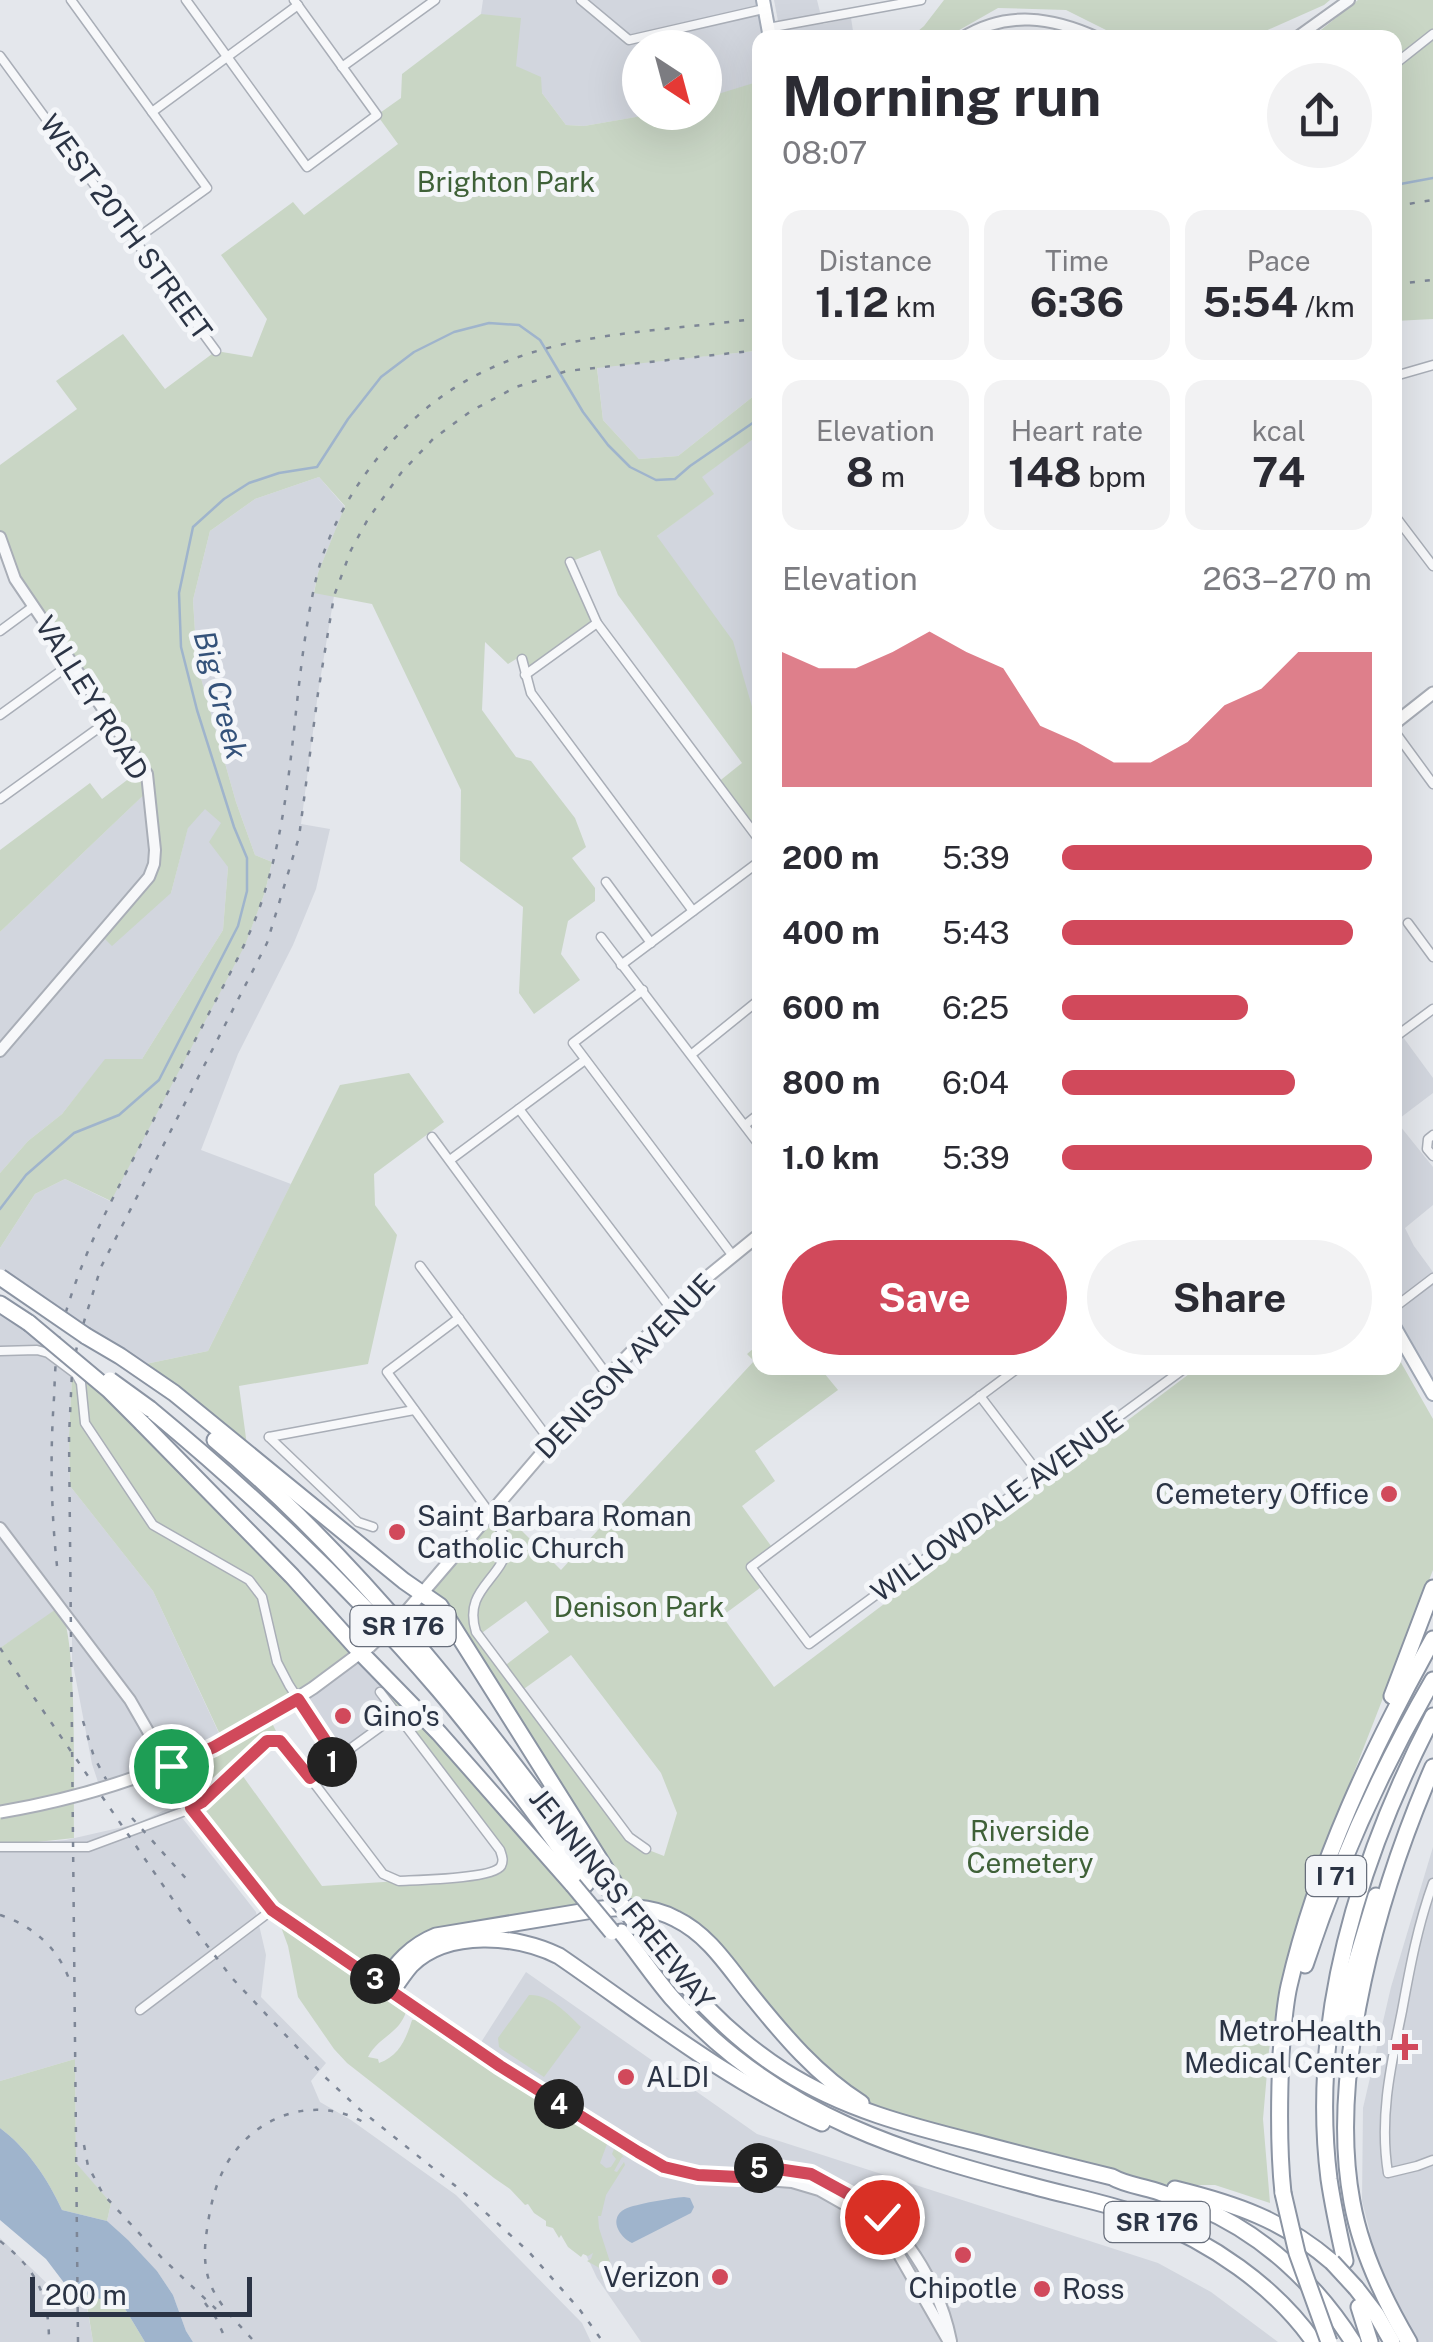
<!DOCTYPE html>
<html lang="en">
<head>
<meta charset="utf-8">
<style>
  body { margin:0; font-family:"Public Sans",sans-serif; background:#f2f2f3; color:#2b2b33; height:100vh; display:flex; flex-direction:column; font-size:38px; white-space:nowrap }
  * { box-sizing:border-box; margin:0 }
  p { font-size:32px; color:#7c7c81 }
  .icon { flex:none; width:55px; height:55px; fill:none; stroke:currentColor; stroke-width:2; stroke-linecap:round; stroke-linejoin:round }
  .map { position:relative; flex:1; overflow:hidden }
  .details { position:absolute; left:752px; top:30px; width:650px; height:1345px; display:flex; flex-direction:column; background:#fff; border-radius:20px; box-shadow:0 10px 40px #0002 }
  .details>* { flex:none }
  .needle { width:65px; rotate:144deg }
  .buttons { position:absolute; left:622px; top:30px; display:grid; gap:20px }
  .buttons a { display:grid; place-items:center; width:100px; height:100px; border-radius:50%; background:#fff; box-shadow:0 10px 40px #0002; font-size:50px }
  .scale { position:absolute; left:30px; bottom:25px; width:222px; box-sizing:border-box; padding-left:10px; border:5px solid #2b3445; border-top:0; font-size:28px; line-height:35px; white-space:nowrap; color:#2b3445; -webkit-text-stroke:8px #f4f6f9; paint-order:stroke }
  .pin { position:absolute; display:grid; place-items:center; width:85px; height:85px; color:#fff; margin:-42px; border:5px solid #fff; border-radius:50%; box-shadow:0 2px 10px #0007 }
  .km { position:absolute; width:50px; height:50px; margin:-25px; border-radius:50%; background:#222; color:#fff; font-size:28px; line-height:50px; text-align:center }
  .round { display:grid; place-items:center; flex:none; width:105px; height:105px; border-radius:52px; background:#f2f2f3 }
  .head { display:flex; align-items:center; justify-content:space-between; height:170px; padding:0 30px }
  h1 { font-size:55px; font-weight:700; line-height:75px }
  .metrics { display:grid; grid-template-columns:repeat(3,1fr); gap:15px; height:170px; padding:10px 30px }
  .metrics div { display:grid; align-content:center; border-radius:20px; background:#f2f2f3; text-align:center }
  .metrics b { font-size:42px; font-weight:700 }
  .metrics small { font-size:28px; font-weight:400 }
  .metrics p { font-size:28px }
  .chart { height:280px; padding:20px 30px }
  .chart p { display:flex; justify-content:space-between }
  .chart svg { width:100%; height:180px; margin-top:10px; fill:#d1495b; opacity:.7 }
  .action { display:flex; gap:20px; margin-top:auto; padding:20px 30px }
  .action a { flex:1; height:115px; border-radius:60px; background:#d1495b; color:#fff; font-size:40px; font-weight:700; line-height:115px; text-align:center }
  .action a+a { background:#f2f2f3; color:#2b2b33 }
  ul { padding:0 30px; list-style:none; font-size:32px }
  li { display:grid; grid-template-columns:160px 120px 1fr; align-items:center; height:75px }
  li i { height:25px; border-radius:12px; background:#d1495b }
  .map>svg:first-child { display:block }
</style>
</head>
<body>
<div class="map">
<svg width="1433" height="2342" viewBox="0 0 1433 2342">
  <rect width="100%" height="100%" fill="#e4e7ec"/>
  <g fill="#d2d6de">
    <polygon points="483,0 763,0 770,37 760,38 760,82 705,99 705,48 640,48 640,112 660,113 584,126 566,125 542,93 516,66 481,14"/>
    <polygon points="774,0 817,0 823,24 851,18 854,37 781,37"/>
    <polygon points="756,351 760,391 678,456 639,459 603,420 597,367"/>
    <polygon points="760,434 760,724 757,725 657,536 713,494 701,477"/>
    <polygon points="319,477 345,507 318,573 314,592 334,596 318,693 301,824 330,829 316,889 293,945 238,1054 201,1150 291,1184 208,1351 136,1366 0,1277 0,1248 35,1194 65,1179 110,1201 245,944 265,892 272,862 255,855 236,802 197,664 193,600 210,531 255,499"/>
    <polygon points="150,789 171,893 188,827 205,808 222,823 228,867 223,930 142,1059 105,1060 62,1114 28,1141 0,1173 0,932"/>
    <polygon points="1400,1033 1433,1078 1433,1093 1396,1121 1433,1167 1433,1205 1405,1228 1414,1246 1433,1272 1433,1394 1395,1328 1395,1037"/>
    <polygon points="0,1304 73,1359 69,1436 70,1486 153,1591 223,1742 99,1785 92,1764 72,1659 72,1624 60,1608 0,1648"/>
    <polygon points="361,1653 390,1682 398,1714 337,1759 298,1699"/>
    <polygon points="173,1806 256,1912 266,1955 261,1997 326,2063 311,2081 320,2102 351,2120 456,2195 582,2323 591,2342 193,2342 186,2331 173,2295 157,2271 107,2221 111,2203 76,2164 75,2059 0,2081 0,1846 66,1840 136,1824"/>
    <polygon points="1433,1847 1433,2342 1416,2342 1376,2265 1367,2235 1370,2232 1362,2201 1363,2108 1391,1987"/>
    <polygon points="526,1972 757,2134 1158,2263 1211,2292 1278,2342 641,2342 597,2278 582,2246 437,2111"/>
    <polygon points="0,2238 62,2298 87,2307 93,2342 0,2342"/>
  </g>
  <g fill="#c9d6c5" fill-rule="evenodd">
    <polygon points="944,0 1330,0 1324,5 1252,37 1120,37 1066,10 998,8 947,37 911,37 924,26"/>
    <polygon points="1358,0 1433,0 1433,319 1395,321 1395,38 1311,38"/>
    <polygon points="481,14 521,18 516,66 541,77 542,93 566,125 584,126 659,113 705,112 705,98 757,82 760,90 760,382 755,351 597,368 603,420 639,459 678,456 760,391 760,434 702,477 714,494 657,536 733,641 757,724 760,724 760,841 717,783 742,763 618,595 600,550 570,562 597,623 525,675 521,656 508,664 485,642 482,710 516,757 531,761 575,818 586,847 572,858 595,888 595,901 568,921 561,954 580,980 534,1014 519,993 523,907 460,861 461,790 372,604 314,593 318,573 345,506 319,477 255,499 210,531 193,600 197,664 236,802 255,855 272,862 265,892 245,945 111,1201 65,1179 35,1194 0,1248 0,1173 28,1141 62,1114 105,1059 142,1059 223,930 228,867 209,842 221,823 205,809 188,828 171,893 112,946 99,933 154,864 149,790 0,932 0,850 90,783 102,799 143,768 16,581 0,537 0,465 77,409 56,381 123,334 165,389 216,351 252,357 267,319 221,255 293,202 304,215 398,144 377,115 401,98 402,74"/>
    <polygon points="409,1073 444,1122 374,1174 375,1205 397,1235 368,1364 239,1386 248,1453 136,1366 208,1351 340,1085"/>
    <path d="M760 1343V1368H820L838 1390 755 1451 775 1481 742 1506 774 1550 751 1567 764 1585 722 1616 774 1687 1197 1368H1395V1352L1433 1419V1570L1344 1798 1282 1979 1269 2050 1263 2119 1270 2203 1215 2185H1159L907 2126 846 2093 702 1936 626 1904 423 1593 496 1505 561 1570 754 1361 747 1354ZM526 1601 549 1632 503 1667 479 1635ZM571 1655 661 1773 677 1813 664 1856 646 1849 629 1837 521 1691Z"/>
    <polygon points="73,1359 361,1653 269,1717 281,1741 267,1741 237,1768 322,1886 399,1881 495,1871 503,1855 380,1692 390,1682 593,1910 450,1932 382,1984 272,1910 197,1818 168,1767 223,1741 153,1591 70,1486 69,1436"/>
    <path d="M59 1607C79 1633 73 1796 74 1838L0 1846V1648Z"/>
    <path d="M281 1927C324 1954 363 1985 406 2012 399 2034 377 2038 368 2057L378 2059 379 2063C399 2056 406 2039 412 2020H416L542 2101 547 2109 544 2120 549 2125 560 2119H569L607 2144 600 2163 606 2168 611 2167 616 2159 612 2154 614 2149 621 2153 624 2158 622 2157 614 2171 617 2172 624 2162 625 2165 606 2195 601 2216H598L599 2228 611 2265 604 2280 601 2278 603 2270 587 2261 591 2259 593 2253 588 2256 583 2254 581 2257 568 2247 561 2235 559 2238 553 2228 546 2226V2221L534 2213 528 2204 525 2205 510 2189 494 2178 347 2063 334 2049 298 1997 288 1946Z"/>
    <path d="M529 1995C549 1994 567 2013 581 2027L544 2077 503 2050 499 2047 498 2038Z"/>
    <path d="M75 2059 76 2163 111 2203 107 2221 62 2210C48 2179 27 2148 0 2128V2081Z"/>
    <polygon points="85,2292 124,2307 145,2342 93,2342"/>
  </g>
  <g fill="#9fb4cc">
    <path d="M0 2128C27 2148 48 2179 62 2210L107 2221 128 2240 157 2271 173 2295 186 2331 193 2342H145L124 2307 68 2288 46 2259 0 2220Z"/>
    <path d="M684 2197 690 2198 694 2207 691 2213 632 2243C619 2237 608 2218 625 2209 635 2204 672 2198 684 2197Z"/>
  </g>
  <g fill="none" stroke-linecap="round" stroke-linejoin="round">
    <g stroke="#9fb4cc" stroke-width="2.5">
      <polyline points="1395,185 1433,178"/>
      <polyline points="0,1209 26,1175 74,1133 119,1115 159,1080 238,926 247,891 247,858 234,827 197,710 181,647 179,593 193,527 224,499 249,483 279,473 317,467 348,419 381,377 414,352 454,332 489,323 519,325 540,340 583,412 608,445 630,467 656,480 675,479 690,466 760,418"/>
    </g>
    <defs>
      <g id="minor">
        <polyline points="71,0 207,188 136,239"/>
        <polyline points="186,0 307,167 377,115 294,0"/>
        <polyline points="581,0 629,40 764,9"/>
        <polyline points="768,28 921,0"/>
        <polyline points="0,56 216,351"/>
        <polyline points="1395,64 1433,34"/>
        <polyline points="342,67 435,0"/>
        <polyline points="152,112 298,5"/>
        <polyline points="660,112 667,118 691,112"/>
        <polyline points="1395,376 1433,365"/>
        <polyline points="1395,516 1433,566"/>
        <polyline points="570,562 597,623 760,841"/>
        <polyline points="0,631 34,606"/>
        <polyline points="522,659 531,693 693,911"/>
        <polyline points="525,675 597,623"/>
        <polyline points="0,715 72,663"/>
        <polyline points="1395,732 1433,784"/>
        <polyline points="0,799 111,719"/>
        <polyline points="606,882 651,943"/>
        <polyline points="1408,923 1433,957"/>
        <polyline points="601,937 760,1146"/>
        <polyline points="621,965 760,861"/>
        <polyline points="643,990 573,1043 733,1256"/>
        <polyline points="1395,1037 1433,1009"/>
        <polyline points="692,1054 760,999"/>
        <polyline points="519,1109 672,1310"/>
        <polyline points="745,1125 760,1113"/>
        <polyline points="1433,1135 1428,1139 1427,1149 1433,1156"/>
        <polyline points="432,1137 608,1376"/>
        <polyline points="450,1160 585,1060"/>
        <polyline points="420,1266 550,1441"/>
        <polyline points="1395,1307 1433,1278"/>
        <path d="M459 1318 387 1372 489 1512 504 1535 508 1547C499 1582 463 1590 476 1632L629 1837 646 1849"/>
        <polyline points="0,1351 37,1350 48,1353 76,1374 81,1383 85,1423 153,1525 249,1580 262,1597 277,1662 289,1685 337,1759"/>
        <polyline points="1018,1368 751,1567 809,1644 1185,1368"/>
        <polyline points="980,1396 1040,1475"/>
        <polyline points="269,1437 414,1410"/>
        <polyline points="269,1437 358,1522 373,1527"/>
        <polyline points="310,1778 398,1714"/>
        <path d="M0 1847H88L185 1811 202 1802 262 1744 267 1741H281L286 1746 383 1874 399 1881C416 1880 493 1879 501 1866 504 1860 502 1856 500 1850L380 1692"/>
        <path d="M1433 1883C1418 1924 1410 1967 1402 2011 1391 2065 1379 2117 1388 2173L1417 2166 1433 2160"/>
        <polyline points="140,2010 272,1910"/>
      </g>
      <g id="tertiary">
        <path d="M962 38C1007 10 1052 17 1098 38"/>
        <polyline points="1296,38 1349,0"/>
        <polyline points="0,537 15,579 147,774 155,850 154,864 149,877 0,1051"/>
        <polyline points="0,1528 130,1700 198,1818 272,1910 500,2066 581,2118 665,2167 698,2175 792,2182 819,2190 849,2207 873,2226 898,2253 949,2342"/>
        <path d="M739 2177C774 2159 808 2170 841 2190 849 2195 859 2199 868 2205 910 2236 941 2290 951 2341"/>
      </g>
      <g id="secondary">
        <polyline points="1395,723 1433,693"/>
        <polyline points="406,1612 608,1376 695,1287 760,1234"/>
        <polyline points="269,1716 313,1688 364,1650"/>
      </g>
      <g id="primary">
        <polyline points="763,0 770,38"/>
        <polyline points="1395,1328 1433,1394"/>
      </g>
      <g id="motorway">
        <polyline points="0,1304 29,1323"/>
        <polyline points="86,1336 120,1356 174,1393 404,1581 440,1606 615,1884"/>
        <path d="M150 1409C254 1495 351 1587 439 1690 491 1751 538 1819 586 1884"/>
        <polyline points="142,1423 292,1576 361,1653 439,1733 573,1885"/>
        <path d="M215 1440C367 1567 485 1726 604 1883"/>
        <polyline points="1392,1696 1433,1588"/>
        <path d="M642 1931C682 1984 727 2035 784 2071 843 2109 910 2126 978 2143 1022 2155 1067 2166 1112 2177 1126 2185 1141 2186 1156 2191 1170 2196 1185 2201 1199 2207 1263 2234 1316 2284 1353 2342"/>
        <path d="M621 1932C638 1953 654 1977 672 1998 721 2053 782 2096 849 2126 907 2152 968 2169 1029 2185 1068 2196 1108 2203 1146 2217 1210 2242 1274 2285 1314 2342"/>
        <path d="M1305 1965C1338 1865 1380 1771 1433 1680"/>
        <path d="M382 1984C397 1963 411 1946 436 1936L593 1910C622 1906 650 1905 676 1919 709 1935 729 1968 751 1995 784 2036 817 2075 861 2103"/>
        <path d="M392 1991C398 1982 404 1973 411 1965 448 1929 517 1935 559 1956 645 2015 727 2081 822 2123"/>
        <polyline points="1339,2032 1349,1986 1376,1896"/>
        <path d="M1175 2189C1236 2204 1283 2220 1332 2262"/>
        <path d="M1283 2193C1278 2146 1279 2101 1281 2054 1283 2032 1284 2008 1289 1986 1317 1864 1373 1747 1433 1639"/>
        <path d="M1345 2261C1339 2234 1333 2206 1329 2179 1309 2018 1360 1857 1433 1716"/>
        <polyline points="1356,2288 1376,2314 1392,2342"/>
        <polyline points="1359,2307 1370,2342"/>
        <path d="M1409 2342C1383 2298 1361 2252 1352 2202 1327 2069 1380 1889 1433 1767"/>
      </g>
    </defs>
    <use href="#minor" stroke="#a9aeb7" stroke-width="11"/>
    <use href="#tertiary" stroke="#a9aeb7" stroke-width="14"/>
    <use href="#secondary" stroke="#a9aeb7" stroke-width="15"/>
    <use href="#primary" stroke="#a3abb8" stroke-width="16"/>
    <use href="#motorway" stroke="#8b94a3" stroke-width="19"/>
    <use href="#minor" stroke="#f7f8fa" stroke-width="8"/>
    <use href="#tertiary" stroke="#f7f8fa" stroke-width="10"/>
    <use href="#secondary" stroke="#fff" stroke-width="11"/>
    <use href="#primary" stroke="#fff" stroke-width="12"/>
    <use href="#motorway" stroke="#fff" stroke-width="15"/>
    <g stroke="#7d8696" stroke-width="2.5" stroke-dasharray="5 10" stroke-linecap="butt">
      <polyline points="1395,206 1433,200"/>
      <polyline points="1395,284 1433,280"/>
      <path d="M57 1566C51 1510 50 1454 54 1398 55 1377 55 1355 60 1334 76 1268 106 1210 138 1150 161 1105 185 1060 208 1015 229 975 252 935 265 891 297 788 292 679 317 575 332 516 369 461 413 420 512 328 636 336 760 318"/>
      <polyline points="0,1648 180,1910 232,1978 325,2077 358,2108 463,2192 529,2252 580,2310 603,2342"/>
      <polyline points="83,1721 94,1757 107,1781"/>
      <polyline points="132,1818 190,1883"/>
      <path d="M0 1915C34 1926 62 1951 71 1986"/>
      <polyline points="84,2145 88,2166 103,2194 162,2258 216,2309"/>
      <path d="M0 2241C37 2270 49 2295 49 2342"/>
      <polyline points="205,2303 216,2318 227,2342"/>
      <path d="M252 2339C235 2320 215 2302 208 2277 203 2259 205 2241 208 2223 211 2203 216 2183 226 2165 254 2115 315 2094 365 2123"/>
      <polyline points="78,2342 69,1436 72,1372 78,1341 101,1267 267,943 299,837 318,693 334,596 351,550 368,519 401,473 433,439 471,411 516,387 567,371 760,350"/>
    </g>
    <defs>
      <g id="secondary-bridge">
        <polyline points="369,1647 406,1612"/>
        <path d="M0 1812C97 1796 184 1765 269 1716"/>
      </g>
      <g id="motorway-bridge">
        <polyline points="0,1277 86,1336"/>
        <polyline points="29,1323 109,1390 142,1423"/>
        <polyline points="110,1380 150,1409"/>
        <polyline points="604,1883 642,1931"/>
        <polyline points="573,1885 612,1932"/>
        <polyline points="1283,2193 1297,2253 1329,2342"/>
        <polyline points="1332,2262 1356,2288"/>
      </g>
    </defs>
    <use href="#secondary-bridge" stroke="#a9aeb7" stroke-width="15" stroke-linecap="butt"/>
    <use href="#motorway-bridge" stroke="#8b94a3" stroke-width="19" stroke-linecap="butt"/>
    <use href="#secondary-bridge" stroke="#fff" stroke-width="11"/>
    <use href="#motorway-bridge" stroke="#fff" stroke-width="15"/>
  </g>
  <g fill="none" stroke-linecap="round" stroke-linejoin="round">
    <defs>
      <polyline id="route" points="171,1766 214,1747 298,1699 337,1758 310,1778 280,1741 267,1741 202,1802 191,1808 272,1910 500,2066 638,2152 664,2167 698,2175 738,2177 756,2168 771,2168 811,2174 866,2204 882,2217"/>
    </defs>
    <use href="#route" stroke="#fff" stroke-width="20"/>
    <use href="#route" stroke="#d1495b" stroke-width="12"/>
  </g>
  <g fill="#d1495b" stroke="#f4f6f9" stroke-width="4">
    <circle cx="1389" cy="1494" r="10"/>
    <circle cx="397" cy="1532" r="10"/>
    <circle cx="343" cy="1716" r="10"/>
    <path d="M1400 2032h10v10h10v10h-10v10h-10v-10h-10v-10h10z"/>
    <circle cx="626" cy="2077" r="10"/>
    <circle cx="963" cy="2255" r="10"/>
    <circle cx="720" cy="2277" r="10"/>
    <circle cx="1042" cy="2289" r="10"/>
  </g>
  <g text-anchor="middle" stroke-width="10" stroke-linejoin="round" paint-order="stroke">
    <g fill="#f4f6f9" stroke="#676e7b" stroke-width="2.5">
      <rect x="350.5" y="1606" width="105" height="40" rx="8"/>
      <rect x="1306" y="1856" width="60" height="40" rx="8"/>
      <rect x="1104.5" y="2202" width="105" height="40" rx="8"/>
    </g>
    <g font-size="25" font-weight="bold" fill="#2b3445">
      <text x="403" y="1635">SR 176</text>
      <text x="1336" y="1885">I 71</text>
      <text x="1157" y="2231">SR 176</text>
    </g>
    <g font-size="28" fill="#3f6138" stroke="#f4f6f9">
      <text x="506" y="192">Brighton Park</text>
      <text x="639" y="1617">Denison Park</text>
      <text x="1030" y="1841">Riverside<tspan x="1030" dy="32">Cemetery</tspan></text>
    </g>
    <g font-size="28" fill="#2b3445" stroke="#f4f6f9">
      <text transform="translate(126 227) rotate(54)" y="10">WEST 20TH STREET</text>
      <text transform="translate(92 698) rotate(58)" y="10">VALLEY ROAD</text>
      <text transform="translate(625 1366) rotate(-46)" y="10">DENISON AVENUE</text>
      <text transform="translate(997 1506) rotate(-36)" y="10">WILLOWDALE AVENUE</text>
      <text transform="translate(622 1899) rotate(51)" y="10">JENNINGS FREEWAY</text>
    </g>
    <g font-size="28" fill="#2b3445" stroke="#f4f6f9" text-anchor="start">
      <text x="1369" y="1504" text-anchor="end">Cemetery Office</text>
      <text x="417" y="1526">Saint Barbara Roman<tspan x="417" dy="32">Catholic Church</tspan></text>
      <text x="363" y="1726">Gino's</text>
      <text x="1382" y="2041" text-anchor="end">MetroHealth<tspan x="1382" dy="32">Medical Center</tspan></text>
      <text x="646" y="2087">ALDI</text>
      <text x="700" y="2287" text-anchor="end">Verizon</text>
      <text x="963" y="2298" text-anchor="middle">Chipotle</text>
      <text x="1062" y="2299">Ross</text>
    </g>
    <g font-size="30" font-style="italic" fill="#34527a" stroke="#f4f6f9">
      <text transform="translate(220 695) rotate(75)" y="10">Big Creek</text>
    </g>
  </g>
</svg>
<div class="buttons">
<a><svg class="needle" viewBox="-14 -14 28 28"><path d="M0-13l5 13h-10z" fill="#e53935"/><path d="M0 13l5-13h-10z" fill="#7c7c81"/></svg></a>
</div>
<div class="scale">200 m</div>
<div class="pin" style="left:171px;top:1766px;background:#1e9e55"><svg class="icon" aria-label="arrive" viewBox="0 0 24 24"><path d="M6 21V4h12l-3 4 3 4H6"/></svg></div>
<div class="pin" style="left:882px;top:2217px;background:#d93025"><svg class="icon" aria-label="check" viewBox="0 0 24 24"><path d="M5 12l5 5 9-10"/></svg></div>
<b class="km" style="left:332px;top:1762px">1</b>
<b class="km" style="left:375px;top:1979px">3</b>
<b class="km" style="left:559px;top:2104px">4</b>
<b class="km" style="left:759px;top:2168px">5</b>
<section class="details">
<div class="head"><div><h1>Morning run</h1><p>08:07</p></div><a class="round"><svg class="icon" aria-label="share" viewBox="0 0 24 24"><path d="M12 15V3M7 8l5-5 5 5M5 13v7h14v-7"/></svg></a></div>
<div class="metrics">
<div><p>Distance</p><b>1.12<small> km</small></b></div>
<div><p>Time</p><b>6:36</b></div>
<div><p>Pace</p><b>5:54<small> /km</small></b></div>
</div>
<div class="metrics">
<div><p>Elevation</p><b>8<small> m</small></b></div>
<div><p>Heart rate</p><b>148<small> bpm</small></b></div>
<div><p>kcal</p><b>74</b></div>
</div>
<div class="chart"><p><span>Elevation</span>263–270 m</p>
<svg viewBox="0 0 160 44" preserveAspectRatio="none"><path d="M0 44V11L10 15L20 15L30 11L40 6L50 11L60 15L70 29L80 33L90 38L100 38L110 33L120 24L130 20L140 11L150 11L160 11V44z"/></svg>
</div>
<ul>
<li><b>200 m</b>5:39<i style="width:100%"></i></li>
<li><b>400 m</b>5:43<i style="width:94%"></i></li>
<li><b>600 m</b>6:25<i style="width:60%"></i></li>
<li><b>800 m</b>6:04<i style="width:75%"></i></li>
<li><b>1.0 km</b>5:39<i style="width:100%"></i></li>
</ul>
<div class="action"><a>Save</a><a>Share</a></div>
</section>
</div>
</body>
</html>
